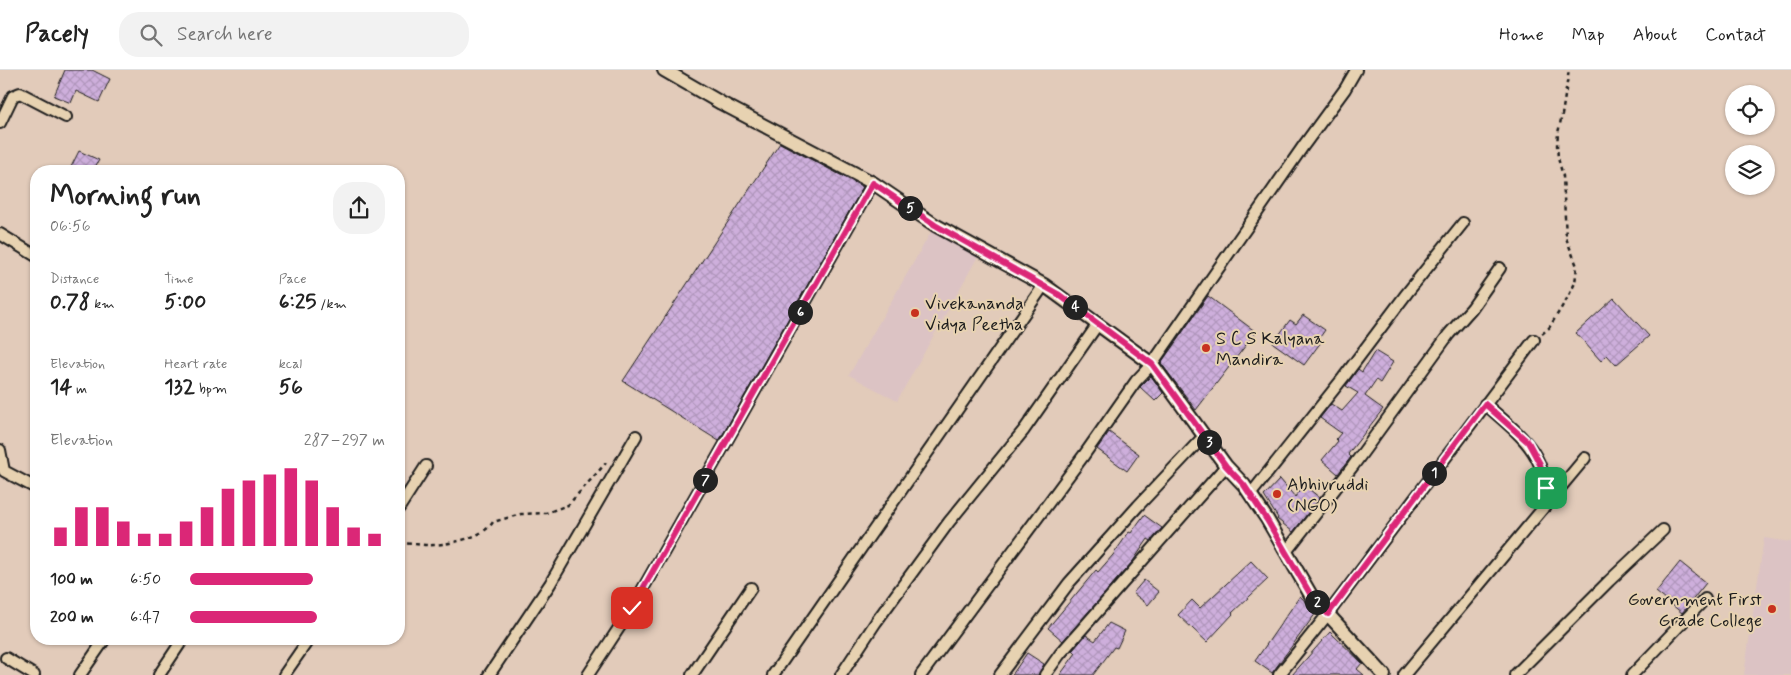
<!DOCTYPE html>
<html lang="en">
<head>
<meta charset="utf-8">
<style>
  body { margin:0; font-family:Mynerve,sans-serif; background:#f2f2f2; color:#222; height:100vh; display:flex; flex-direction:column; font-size:19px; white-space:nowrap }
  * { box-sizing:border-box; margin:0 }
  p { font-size:16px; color:#767676 }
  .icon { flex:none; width:28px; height:28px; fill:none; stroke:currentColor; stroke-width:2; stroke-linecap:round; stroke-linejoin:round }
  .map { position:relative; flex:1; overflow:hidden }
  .drawer { position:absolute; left:30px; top:95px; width:375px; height:480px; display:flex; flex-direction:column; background:#fff; border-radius:20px; box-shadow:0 1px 4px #0004 }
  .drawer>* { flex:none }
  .controls { position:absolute; left:1725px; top:15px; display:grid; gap:10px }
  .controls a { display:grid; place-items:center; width:50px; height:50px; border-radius:50%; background:#fff; box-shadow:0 1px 4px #0004; font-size:25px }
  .pin { position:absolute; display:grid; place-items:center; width:42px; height:42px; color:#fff; margin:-21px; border-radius:10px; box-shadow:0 2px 8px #0006 }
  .km { position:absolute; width:25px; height:25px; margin:-12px; border-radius:50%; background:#222; color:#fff; font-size:14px; line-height:25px; text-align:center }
  .round { display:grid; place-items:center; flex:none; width:52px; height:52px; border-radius:20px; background:#f2f2f2 }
  .summary { display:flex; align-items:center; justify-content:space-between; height:85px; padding:0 20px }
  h1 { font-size:28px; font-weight:700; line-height:38px }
  .figures { display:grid; grid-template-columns:repeat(3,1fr); gap:8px; height:85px; padding:5px 20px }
  .figures div { display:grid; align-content:center }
  .figures b { font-size:21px; font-weight:700 }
  .figures small { font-size:14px; font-weight:400 }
  .figures p { font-size:14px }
  .chart { height:140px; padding:10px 20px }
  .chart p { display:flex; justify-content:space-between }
  .chart svg { width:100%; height:90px; margin-top:5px; stroke:#db2777; stroke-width:6 }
  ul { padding:0 20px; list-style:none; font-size:16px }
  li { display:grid; grid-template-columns:80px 60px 1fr; align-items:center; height:38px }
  li i { height:12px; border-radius:6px; background:#db2777 }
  header { display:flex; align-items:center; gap:30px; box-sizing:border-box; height:70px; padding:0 25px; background:#fff; border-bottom:1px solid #e0e0e0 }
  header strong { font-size:24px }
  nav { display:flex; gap:28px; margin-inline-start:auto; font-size:18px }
  .search { width:350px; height:45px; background:#f2f2f2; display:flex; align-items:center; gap:12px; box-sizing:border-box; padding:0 18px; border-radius:20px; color:#767676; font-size:19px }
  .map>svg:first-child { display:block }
</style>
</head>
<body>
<header>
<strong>Pacely</strong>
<div class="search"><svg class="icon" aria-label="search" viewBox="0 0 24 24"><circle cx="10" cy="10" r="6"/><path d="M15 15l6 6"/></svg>Search here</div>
<nav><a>Home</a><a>Map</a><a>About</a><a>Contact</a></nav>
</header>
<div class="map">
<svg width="1791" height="605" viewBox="0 0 1791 605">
  <defs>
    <pattern id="building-cross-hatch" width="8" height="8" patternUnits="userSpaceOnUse" patternTransform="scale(1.25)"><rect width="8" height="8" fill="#ceafdc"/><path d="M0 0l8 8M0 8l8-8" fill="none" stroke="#b096bc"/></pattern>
  </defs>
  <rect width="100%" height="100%" fill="#e2cbba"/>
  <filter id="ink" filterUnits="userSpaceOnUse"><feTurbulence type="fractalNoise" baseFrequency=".02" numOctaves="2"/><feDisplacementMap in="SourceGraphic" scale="10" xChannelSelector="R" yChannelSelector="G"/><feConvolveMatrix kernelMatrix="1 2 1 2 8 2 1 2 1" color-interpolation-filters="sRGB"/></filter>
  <g filter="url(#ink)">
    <g fill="#dcc3c4">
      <polygon points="935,155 981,181 897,331 849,305"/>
      <polygon points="1764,468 1791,472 1791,605 1744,605"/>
    </g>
    <g fill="url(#building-cross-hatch)" stroke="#1c1c1c">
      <polygon points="65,0 92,0 110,9 99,32 76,21 71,33 54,26"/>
      <polygon points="780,73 863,117 719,371 623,311"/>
      <polygon points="79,81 99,90 93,101 69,101"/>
      <polygon points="1208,226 1256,262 1196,340 1161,293"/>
      <polygon points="1614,228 1649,266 1616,295 1607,285 1601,291 1576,263"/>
      <polygon points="1303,245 1325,260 1318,270 1321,272 1304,295 1273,273 1290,250 1296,254"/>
      <polygon points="1375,281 1393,292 1380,313 1376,310 1365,326 1383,339 1348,384 1351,387 1338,404 1322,390 1338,371 1336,369 1341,363 1320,348 1331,334 1342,341 1358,323 1346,316 1358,299 1362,302"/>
      <polygon points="1151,306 1163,323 1155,331 1140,317"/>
      <polygon points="1109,362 1139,384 1127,401 1097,379"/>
      <polygon points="1280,409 1295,427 1304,415 1320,428 1293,462 1277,449 1278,448 1264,426"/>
      <polygon points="1144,445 1162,458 1151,471 1148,469 1133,491 1063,571 1048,558 1096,500 1098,502 1113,485 1129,462 1131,463"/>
      <polygon points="1251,491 1268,509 1232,543 1233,544 1207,572 1178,545 1192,530 1200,538"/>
      <polygon points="1680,492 1706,513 1682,543 1656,522"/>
      <polygon points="1144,510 1159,522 1148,535 1133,523"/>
      <polygon points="1300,526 1316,543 1272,603 1255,591"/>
      <polygon points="1109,553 1125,561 1117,578 1114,577 1093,605 1060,605 1076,583 1073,580 1086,565 1095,571"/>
      <polygon points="1330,562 1362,593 1357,599 1364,605 1292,605"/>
      <polygon points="1027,583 1044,594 1038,605 1012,605"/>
    </g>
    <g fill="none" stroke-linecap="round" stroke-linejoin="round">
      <defs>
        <g id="minor">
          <polyline points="0,53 13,26 20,23 66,47"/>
          <polyline points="0,164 36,186"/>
          <path d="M1485 334C1521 366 1548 383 1546 436"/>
          <polyline points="0,380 4,401 36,418"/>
          <polyline points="1250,425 1343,308 1407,223 1463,153"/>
          <polyline points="399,438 426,396"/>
          <polyline points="1286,482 1353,396 1449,264 1472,238 1500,198"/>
          <polyline points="6,588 34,605"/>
          <polyline points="80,605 105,569"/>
          <polyline points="159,605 183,569"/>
          <polyline points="284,605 309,569"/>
          <polyline points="489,605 550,514 636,366"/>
          <polyline points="588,605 632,538 873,113"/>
          <polyline points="692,605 751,518"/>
          <polyline points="773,605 1044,215"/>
          <polyline points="841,605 876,552 949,452 1024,360 1098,254"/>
          <polyline points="921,605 1084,385 1136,311 1152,294 1304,75 1345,19 1356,0"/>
          <polyline points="1000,605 1069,513 1138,436 1204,366"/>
          <polyline points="1045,605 1060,584 1226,396"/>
          <polyline points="1279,605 1328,544 1534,270"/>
          <polyline points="1404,605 1585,388"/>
          <polyline points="1515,605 1609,511 1663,460"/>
          <polyline points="1632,605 1705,529"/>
        </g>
        <polyline id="tertiary" points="664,0 721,33 873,113 935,155 1044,215 1152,294 1226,396 1244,415 1267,449 1312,527 1384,605"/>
      </defs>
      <use href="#minor" stroke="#1c1c1c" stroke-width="14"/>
      <use href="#tertiary" stroke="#1c1c1c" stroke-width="16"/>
      <g stroke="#1c1c1c" stroke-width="2.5" stroke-dasharray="4 4" stroke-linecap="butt">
        <polyline points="1542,264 1549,258 1568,227 1575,213 1577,196 1566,168 1563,106 1558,88 1557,75 1558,63 1562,45 1569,0"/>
        <path d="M399 474C410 472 422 476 434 475 451 474 484 467 493 452L521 444 546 443 568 435 606 393"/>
      </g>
      <use href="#minor" stroke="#e7d2b1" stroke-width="10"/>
      <use href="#tertiary" stroke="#e7d2b1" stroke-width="12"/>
    </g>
  </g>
  <g fill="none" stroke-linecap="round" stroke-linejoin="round" filter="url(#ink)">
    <defs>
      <polyline id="route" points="632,538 873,113 935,155 1058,224 1152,294 1226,396 1244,415 1267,450 1312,527 1328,544 1485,334 1528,372 1540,394 1546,418"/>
    </defs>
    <use href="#route" stroke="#fff" stroke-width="10"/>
    <use href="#route" stroke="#db2777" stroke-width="6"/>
  </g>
  <g fill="#c8321e" stroke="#e7d2b1" stroke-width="2">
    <circle cx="915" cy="243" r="5"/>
    <circle cx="1206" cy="278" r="5"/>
    <circle cx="1277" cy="424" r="5"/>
    <circle cx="1772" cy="539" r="5"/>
  </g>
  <g text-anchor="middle" stroke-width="4" stroke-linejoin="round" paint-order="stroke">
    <g font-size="18" fill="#1c1c1c" stroke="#e7d2b1" text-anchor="start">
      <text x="925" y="239">Vivekananda<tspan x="925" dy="21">Vidya Peetha</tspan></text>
      <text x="1216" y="274">S C S Kalyana<tspan x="1216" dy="21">Mandira</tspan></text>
      <text x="1287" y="420">Abhivruddi<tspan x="1287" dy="21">(NGO)</tspan></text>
      <text x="1762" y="535" text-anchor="end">Government First<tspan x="1762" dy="21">Grade College</tspan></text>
    </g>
  </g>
</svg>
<div class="controls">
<a><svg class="icon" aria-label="locate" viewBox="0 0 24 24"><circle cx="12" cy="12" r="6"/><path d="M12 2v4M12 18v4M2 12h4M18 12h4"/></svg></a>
<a><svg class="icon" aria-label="layers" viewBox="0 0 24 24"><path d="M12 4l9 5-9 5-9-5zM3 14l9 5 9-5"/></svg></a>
</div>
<div class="pin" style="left:1546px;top:418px;background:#1e9e55"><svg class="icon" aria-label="arrive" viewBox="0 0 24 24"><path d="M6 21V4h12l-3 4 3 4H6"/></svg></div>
<div class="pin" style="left:632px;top:538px;background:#d93025"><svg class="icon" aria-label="check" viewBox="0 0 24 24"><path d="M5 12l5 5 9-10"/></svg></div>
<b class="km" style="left:1434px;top:403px">1</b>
<b class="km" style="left:1317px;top:532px">2</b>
<b class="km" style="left:1209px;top:372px">3</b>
<b class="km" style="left:1075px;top:237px">4</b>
<b class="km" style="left:910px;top:138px">5</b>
<b class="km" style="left:800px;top:242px">6</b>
<b class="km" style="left:705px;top:410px">7</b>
<section class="drawer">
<div class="summary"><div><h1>Morning run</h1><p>06:56</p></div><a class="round"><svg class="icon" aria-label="share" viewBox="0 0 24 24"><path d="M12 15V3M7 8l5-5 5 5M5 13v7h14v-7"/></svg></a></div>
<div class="figures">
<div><p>Distance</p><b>0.78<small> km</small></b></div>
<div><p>Time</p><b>5:00</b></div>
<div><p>Pace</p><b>6:25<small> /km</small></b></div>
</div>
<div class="figures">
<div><p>Elevation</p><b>14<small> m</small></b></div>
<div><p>Heart rate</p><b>132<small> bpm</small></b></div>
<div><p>kcal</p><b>56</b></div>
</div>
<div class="chart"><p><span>Elevation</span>287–297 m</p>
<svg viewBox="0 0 160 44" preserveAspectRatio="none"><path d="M5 44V35M15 44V25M25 44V25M35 44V32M45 44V38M55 44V38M65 44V32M75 44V25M85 44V16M95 44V12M105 44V9M115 44V6M125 44V12M135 44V25M145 44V35M155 44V38"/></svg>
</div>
<ul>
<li><b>100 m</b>6:50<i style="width:63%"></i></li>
<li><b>200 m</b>6:47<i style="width:65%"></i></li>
</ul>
</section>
</div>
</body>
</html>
